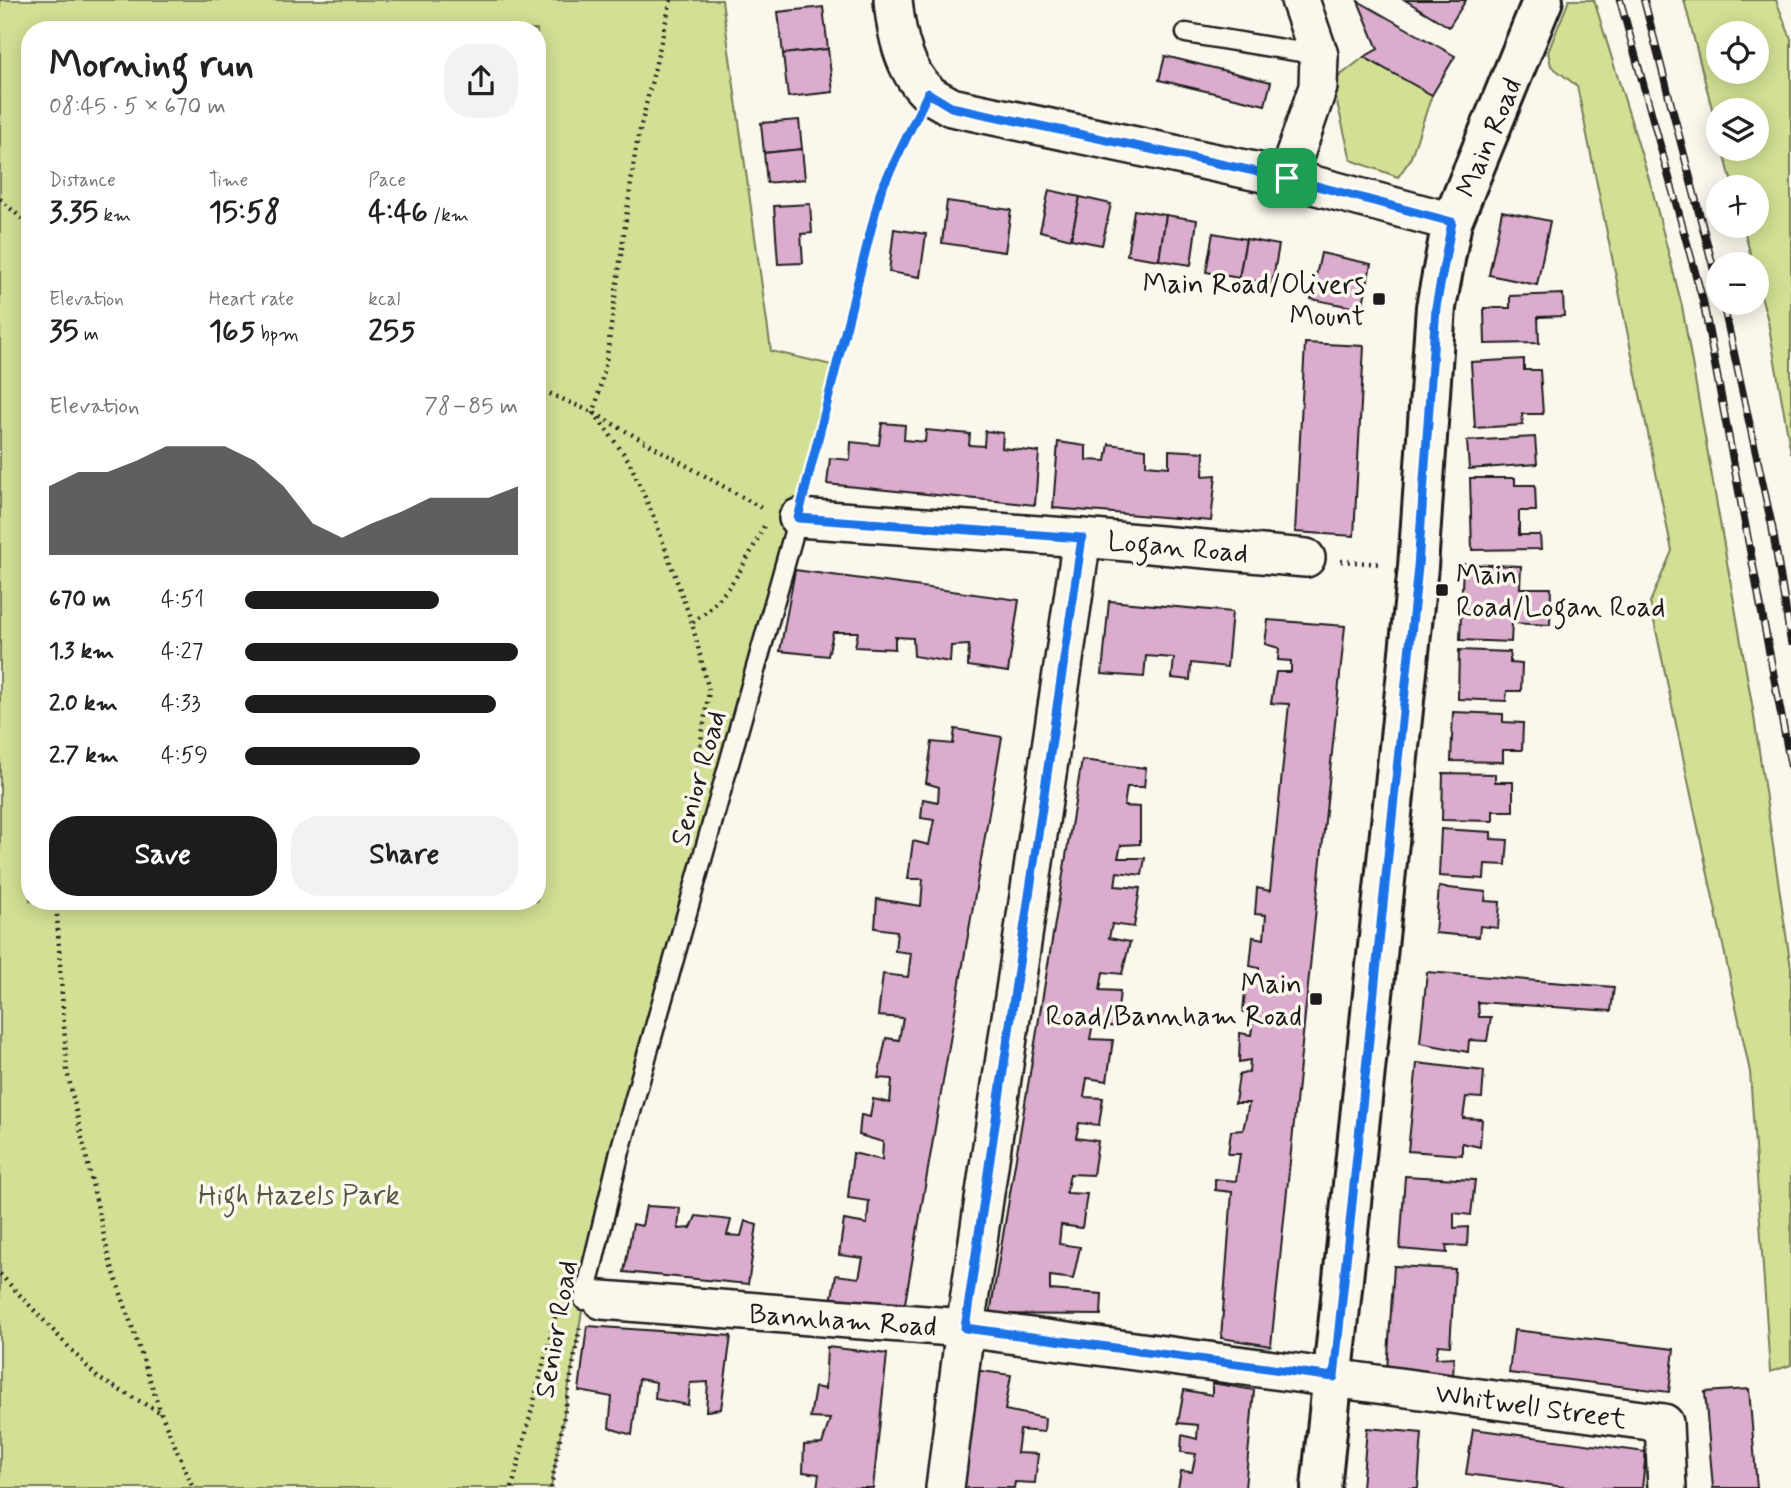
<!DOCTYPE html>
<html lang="en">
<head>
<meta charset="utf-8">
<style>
  body { margin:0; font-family:Mynerve,sans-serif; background:#f2f2f2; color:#222; height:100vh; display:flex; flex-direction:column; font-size:26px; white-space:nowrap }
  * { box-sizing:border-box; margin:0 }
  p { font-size:23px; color:#767676 }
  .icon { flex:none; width:38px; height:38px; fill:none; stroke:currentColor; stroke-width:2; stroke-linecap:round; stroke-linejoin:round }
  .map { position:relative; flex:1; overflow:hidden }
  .side { position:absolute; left:21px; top:21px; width:525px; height:889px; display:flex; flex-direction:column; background:#fff; border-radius:28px; box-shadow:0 4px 18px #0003 }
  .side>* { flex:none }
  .buttons { position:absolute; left:1706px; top:21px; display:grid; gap:14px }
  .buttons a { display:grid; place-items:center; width:63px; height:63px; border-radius:50%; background:#fff; box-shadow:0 4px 18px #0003; font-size:35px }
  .pin { position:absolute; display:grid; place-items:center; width:60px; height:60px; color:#fff; margin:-30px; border-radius:14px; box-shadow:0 4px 10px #0006 }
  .round { display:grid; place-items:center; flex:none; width:74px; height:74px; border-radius:28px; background:#f2f2f2 }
  .overview { display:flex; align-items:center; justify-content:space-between; height:119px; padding:0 28px }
  h1 { font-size:38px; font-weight:700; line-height:52px }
  .stats { display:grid; grid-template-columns:repeat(3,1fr); gap:10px; height:119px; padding:7px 28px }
  .stats div { display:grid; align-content:center }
  .stats b { font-size:30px; font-weight:700 }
  .stats small { font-size:19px; font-weight:400 }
  .stats p { font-size:19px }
  .chart { height:196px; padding:14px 28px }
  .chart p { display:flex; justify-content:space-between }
  .chart svg { width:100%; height:126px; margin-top:7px; fill:#1c1c1c; opacity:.7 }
  .cta { display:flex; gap:14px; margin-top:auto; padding:14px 28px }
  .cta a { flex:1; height:80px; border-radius:28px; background:#1c1c1c; color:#fff; font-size:28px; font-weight:700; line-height:80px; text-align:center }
  .cta a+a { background:#f2f2f2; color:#222 }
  ul { padding:0 28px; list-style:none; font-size:23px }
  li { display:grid; grid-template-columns:112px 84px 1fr; align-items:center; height:52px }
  li i { height:18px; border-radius:9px; background:#1c1c1c }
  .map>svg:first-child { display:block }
</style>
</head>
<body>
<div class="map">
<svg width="1791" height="1488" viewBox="0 0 1791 1488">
  <rect width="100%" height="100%" fill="#fbf7ec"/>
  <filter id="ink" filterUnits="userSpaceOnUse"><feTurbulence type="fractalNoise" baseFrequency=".0143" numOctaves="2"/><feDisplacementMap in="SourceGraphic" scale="14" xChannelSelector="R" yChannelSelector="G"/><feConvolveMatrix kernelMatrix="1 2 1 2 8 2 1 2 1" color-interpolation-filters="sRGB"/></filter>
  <g filter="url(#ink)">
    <g fill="#d1e094" stroke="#767e58" stroke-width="2" fill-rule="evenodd">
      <path d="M0 0H722L771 351 836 366 584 1300 551 1488H0ZM30 30H537V901H30Z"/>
      <polygon points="1569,0 1594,0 1652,189 1682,306 1753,710 1791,968 1791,1365 1770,1372 1750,1072 1650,602 1672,551 1577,86 1551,66 1548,52"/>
      <path d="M1684 0H1776L1791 39V453L1768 321 1757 281V264H1753L1743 226H1757V187H1733L1723 149H1757V110H1718V132ZM1718 33H1757V72H1718Z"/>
      <polygon points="1364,57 1432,95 1410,160 1398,177 1351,160 1332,82"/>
    </g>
    <g fill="#dbaccd" stroke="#1c1c1c" stroke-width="2">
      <polygon points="1405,0 1466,0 1449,27"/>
      <polygon points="1358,1 1455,56 1432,95 1364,57 1378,49"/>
      <polygon points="823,7 828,49 783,54 778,12"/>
      <polygon points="828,49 833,92 788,97 783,54"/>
      <polygon points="1165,56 1271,82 1265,105 1159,80"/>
      <polygon points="799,120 802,149 764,153 761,123"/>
      <polygon points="802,149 805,179 767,183 764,153"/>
      <polygon points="1049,190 1080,197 1071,239 1040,231"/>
      <polygon points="1080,197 1111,204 1102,245 1071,239"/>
      <polygon points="947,201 1011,210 1005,252 942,243"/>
      <polygon points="810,204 812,233 801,234 803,263 778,264 774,206"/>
      <polygon points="1134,210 1166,215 1159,260 1127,255"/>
      <polygon points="1502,211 1550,221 1537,285 1489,275"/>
      <polygon points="1166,215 1197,220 1191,265 1159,260"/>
      <polygon points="894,229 926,234 920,277 889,272"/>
      <polygon points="1213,233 1246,239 1239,278 1206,272"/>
      <polygon points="1246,239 1279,245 1272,284 1239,278"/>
      <polygon points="1321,253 1371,264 1362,309 1311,299"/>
      <polygon points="1563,294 1564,316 1538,317 1539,343 1485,344 1484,308 1510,308 1510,296"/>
      <polygon points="1305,343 1364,346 1354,536 1295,532"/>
      <polygon points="1524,359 1524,370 1540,370 1543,414 1522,414 1523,425 1475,428 1471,362"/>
      <polygon points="882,423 905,425 904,440 925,442 926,430 970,434 969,445 984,446 985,431 1003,433 1002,448 1039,452 1035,505 827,484 830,458 850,460 851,442 879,445"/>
      <polygon points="1535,437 1537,464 1469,469 1467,441"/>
      <polygon points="1058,442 1086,446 1086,460 1106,461 1109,444 1146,449 1146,465 1169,467 1169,450 1204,452 1203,476 1216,475 1211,521 1053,508"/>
      <polygon points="1470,478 1515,478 1515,485 1535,485 1536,511 1519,511 1519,535 1540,535 1541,549 1472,550"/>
      <polygon points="1463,564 1521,566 1520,588 1551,588 1550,625 1512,623 1511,642 1460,640"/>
      <polygon points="795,570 1019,600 1008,672 968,666 969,645 951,646 950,662 914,656 913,638 895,637 895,649 855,647 858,632 833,632 828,656 780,651"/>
      <polygon points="1109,601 1232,612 1227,667 1191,663 1190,680 1172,678 1174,658 1146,656 1144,677 1102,674"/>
      <polygon points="1268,620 1345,626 1271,1346 1221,1338 1232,1192 1215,1190 1215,1179 1236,1181 1240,1154 1228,1154 1231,1131 1243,1130 1249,1103 1235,1103 1239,1075 1249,1072 1250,1060 1239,1062 1240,1033 1251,1035 1254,1012 1243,1012 1246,980 1258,983 1259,968 1250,966 1253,937 1264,939 1266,915 1255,914 1257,888 1270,891 1289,704 1271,703 1276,672 1291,672 1291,661 1278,660 1279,648 1265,644"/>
      <polygon points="1459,650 1510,652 1510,663 1522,664 1521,691 1507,691 1506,701 1458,699"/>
      <polygon points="1453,712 1503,714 1503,722 1523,723 1522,750 1503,750 1503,762 1451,761"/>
      <polygon points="955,729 1002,737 904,1309 831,1302 836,1275 859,1278 863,1258 839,1255 844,1220 867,1224 869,1201 848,1198 853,1153 882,1160 883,1142 859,1135 861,1115 870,1117 873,1099 890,1103 892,1079 878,1078 886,1038 899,1040 903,1018 878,1016 883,974 908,977 911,953 895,951 897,931 875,928 877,899 921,906 923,879 908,879 913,841 929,845 934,820 921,818 923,799 938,802 939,787 926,783 932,742 953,744"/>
      <polygon points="1082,760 1146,768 1144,787 1127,787 1124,806 1140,807 1140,844 1121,845 1118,858 1145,858 1142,875 1117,872 1115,886 1140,888 1134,927 1112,924 1109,938 1130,942 1122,974 1103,972 1100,990 1120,991 1116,1027 1093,1023 1090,1039 1113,1040 1107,1081 1087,1078 1084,1097 1103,1098 1099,1125 1079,1123 1076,1138 1098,1141 1093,1175 1070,1174 1066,1193 1087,1194 1082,1228 1061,1225 1059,1244 1080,1247 1073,1279 1050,1276 1050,1290 1102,1294 1101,1315 990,1314"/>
      <polygon points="1443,773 1495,774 1495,782 1513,782 1513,811 1493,811 1493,821 1442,820"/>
      <polygon points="1441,829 1491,832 1491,839 1508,840 1506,865 1485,864 1484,879 1439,876"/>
      <polygon points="1439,887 1486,892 1485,901 1500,902 1498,928 1480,926 1479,937 1435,933"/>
      <polygon points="1427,972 1614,987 1611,1011 1478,1002 1479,1017 1491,1017 1487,1041 1469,1040 1468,1052 1420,1043"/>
      <polygon points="1417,1063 1484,1071 1482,1098 1466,1097 1463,1118 1482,1119 1480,1147 1462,1143 1462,1155 1408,1151"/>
      <polygon points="1405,1176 1475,1180 1471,1215 1454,1213 1454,1228 1468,1227 1467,1246 1446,1245 1447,1253 1400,1249"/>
      <polygon points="646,1206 680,1208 678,1229 691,1228 696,1216 731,1220 727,1235 741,1236 745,1221 757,1225 748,1284 624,1272 633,1224 642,1226"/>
      <polygon points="1394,1266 1455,1269 1450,1346 1438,1345 1436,1358 1454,1357 1453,1377 1387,1370"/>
      <polygon points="587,1326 731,1336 721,1409 706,1411 708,1382 690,1383 688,1405 655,1399 656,1382 639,1379 632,1435 609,1428 612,1397 579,1391"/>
      <polygon points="1514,1330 1674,1349 1669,1392 1509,1373"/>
      <polygon points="827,1347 887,1354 873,1488 817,1488 819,1474 803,1472 804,1445 822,1444 830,1419 810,1418 815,1387 825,1389"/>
      <polygon points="974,1370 1011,1375 1005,1410 1045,1418 1044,1432 1020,1430 1017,1453 1038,1454 1035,1483 1015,1482 1014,1488 961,1488"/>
      <polygon points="1212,1383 1254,1390 1245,1488 1178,1488 1181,1471 1192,1472 1196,1454 1181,1452 1182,1435 1197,1439 1198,1425 1178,1423 1184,1390 1212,1395"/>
      <polygon points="1749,1389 1757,1488 1713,1488 1705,1392"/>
      <polygon points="1367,1428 1422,1433 1418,1488 1362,1488"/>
      <polygon points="1473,1429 1646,1452 1642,1488 1572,1488 1466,1474"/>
    </g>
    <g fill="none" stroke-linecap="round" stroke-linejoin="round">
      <defs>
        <g id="service">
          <polyline points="1186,33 1319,55"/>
          <polyline points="584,1300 620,1151 798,518"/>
        </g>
        <g id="minor">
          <path d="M893 0C896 32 903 69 927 92 933 98 944 102 951 107L1287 178 1452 222"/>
          <polyline points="1287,178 1318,87 1319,55 1300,0"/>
          <polyline points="798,518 1082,538 1306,558"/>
          <polyline points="602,1300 965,1328 1664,1423 1667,1488"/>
          <polyline points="945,1488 965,1328 1082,538"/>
        </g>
        <polyline id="secondary" points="1321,1488 1418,567 1436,307 1452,222 1543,0"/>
      </defs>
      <use href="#service" stroke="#1c1c1c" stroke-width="23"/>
      <use href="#minor" stroke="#1c1c1c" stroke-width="42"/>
      <use href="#secondary" stroke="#1c1c1c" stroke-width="44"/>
      <g stroke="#1c1c1c" stroke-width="4.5" stroke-dasharray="2 5" stroke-linecap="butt">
        <polyline points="671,0 636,147 606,362 594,413 629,461 655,520 692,623"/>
        <polyline points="0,199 30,226"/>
        <polyline points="537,388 594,413 765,510"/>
        <polyline points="807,482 881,190 912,126"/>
        <polyline points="1341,561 1382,564"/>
        <path d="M697 766 709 691 692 623C727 598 745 565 764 526"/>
        <polyline points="56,901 67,1071 109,1258 161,1413 193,1488"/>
        <polyline points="0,1274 98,1378 161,1413"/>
        <polyline points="512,1488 558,1306"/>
        <polyline points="551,1488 580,1327"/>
      </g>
      <use href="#service" stroke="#fbf7ec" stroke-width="18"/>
      <use href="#minor" stroke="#fbf7ec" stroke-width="37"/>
      <use href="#secondary" stroke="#fbf7ec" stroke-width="38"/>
      <defs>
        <g id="rail">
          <polyline points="1620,0 1703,301 1791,767"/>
          <polyline points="1644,0 1718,286"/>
          <polyline points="1723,303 1772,526 1791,642"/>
        </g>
      </defs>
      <use href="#rail" stroke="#1c1c1c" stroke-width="8"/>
      <use href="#rail" stroke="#fbf7ec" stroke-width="5" stroke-dasharray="16" stroke-linecap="butt"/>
    </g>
  </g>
  <g fill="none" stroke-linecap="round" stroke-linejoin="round" filter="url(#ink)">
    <defs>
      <polygon id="route" points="928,93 951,107 1287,178 1452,222 1436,307 1418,567 1334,1377 965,1328 1082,538 798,518 881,190"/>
    </defs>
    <use href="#route" stroke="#fff" stroke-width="14"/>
    <use href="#route" stroke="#1a73e8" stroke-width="9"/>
  </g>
  <g fill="#1c1c1c" stroke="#fbf7ec" stroke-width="2.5">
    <rect x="1372" y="292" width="14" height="14" rx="3.5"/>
    <rect x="1435" y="583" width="14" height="14" rx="3.5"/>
    <rect x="1309" y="992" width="14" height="14" rx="3.5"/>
  </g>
  <g text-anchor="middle" stroke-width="7" stroke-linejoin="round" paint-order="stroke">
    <g font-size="28" fill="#1c1c1c" stroke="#fbf7ec">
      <text transform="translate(1488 137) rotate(-67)" y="10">Main Road</text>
      <text transform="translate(1178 546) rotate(5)" y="10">Logan Road</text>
      <text transform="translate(697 778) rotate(-74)" y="10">Senior Road</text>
      <text transform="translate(843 1319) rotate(4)" y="10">Bannham Road</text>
      <text transform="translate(555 1329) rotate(-80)" y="10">Senior Road</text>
      <text transform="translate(1531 1405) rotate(8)" y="10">Whitwell Street</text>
    </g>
    <g font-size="28" fill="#1c1c1c" stroke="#fbf7ec" text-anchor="end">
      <text x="1365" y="293">Main Road/Olivers<tspan x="1365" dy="32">Mount</tspan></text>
      <text x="1456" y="584" text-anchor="start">Main<tspan x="1456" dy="32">Road/Logan Road</tspan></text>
      <text x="1302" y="993">Main<tspan x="1302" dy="32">Road/Bannham Road</tspan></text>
    </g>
    <g font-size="28" fill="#525740" stroke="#fbf7ec">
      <text x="299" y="1204">High Hazels Park</text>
    </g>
  </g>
</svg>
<div class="buttons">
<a><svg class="icon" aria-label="locate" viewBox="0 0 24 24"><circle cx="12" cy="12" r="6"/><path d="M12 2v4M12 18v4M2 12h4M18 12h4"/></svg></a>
<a><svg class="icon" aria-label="layers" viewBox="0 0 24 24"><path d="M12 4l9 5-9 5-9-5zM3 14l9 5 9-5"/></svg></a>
<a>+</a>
<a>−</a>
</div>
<div class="pin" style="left:1287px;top:178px;background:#1e9e55"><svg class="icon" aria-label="arrive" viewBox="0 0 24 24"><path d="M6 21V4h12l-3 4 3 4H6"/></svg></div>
<section class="side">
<div class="overview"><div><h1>Morning run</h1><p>08:45 · 5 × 670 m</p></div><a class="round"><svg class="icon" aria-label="share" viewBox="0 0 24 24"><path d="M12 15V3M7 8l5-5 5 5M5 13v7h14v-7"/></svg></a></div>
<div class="stats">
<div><p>Distance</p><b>3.35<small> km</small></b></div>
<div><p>Time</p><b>15:58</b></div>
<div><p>Pace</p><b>4:46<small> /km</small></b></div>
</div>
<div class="stats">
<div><p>Elevation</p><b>35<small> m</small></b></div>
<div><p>Heart rate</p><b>165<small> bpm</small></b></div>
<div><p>kcal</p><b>255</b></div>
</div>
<div class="chart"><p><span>Elevation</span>78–85 m</p>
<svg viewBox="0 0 160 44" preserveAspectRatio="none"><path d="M0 44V20L10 15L20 15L30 11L40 6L50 6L60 6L70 11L80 20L90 33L100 38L110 33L120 29L130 24L140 24L150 24L160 20V44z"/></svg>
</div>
<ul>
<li><b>670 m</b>4:51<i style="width:71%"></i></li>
<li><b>1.3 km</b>4:27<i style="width:100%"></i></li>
<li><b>2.0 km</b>4:33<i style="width:92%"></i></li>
<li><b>2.7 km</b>4:59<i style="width:64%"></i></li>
</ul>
<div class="cta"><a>Save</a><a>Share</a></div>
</section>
</div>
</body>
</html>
